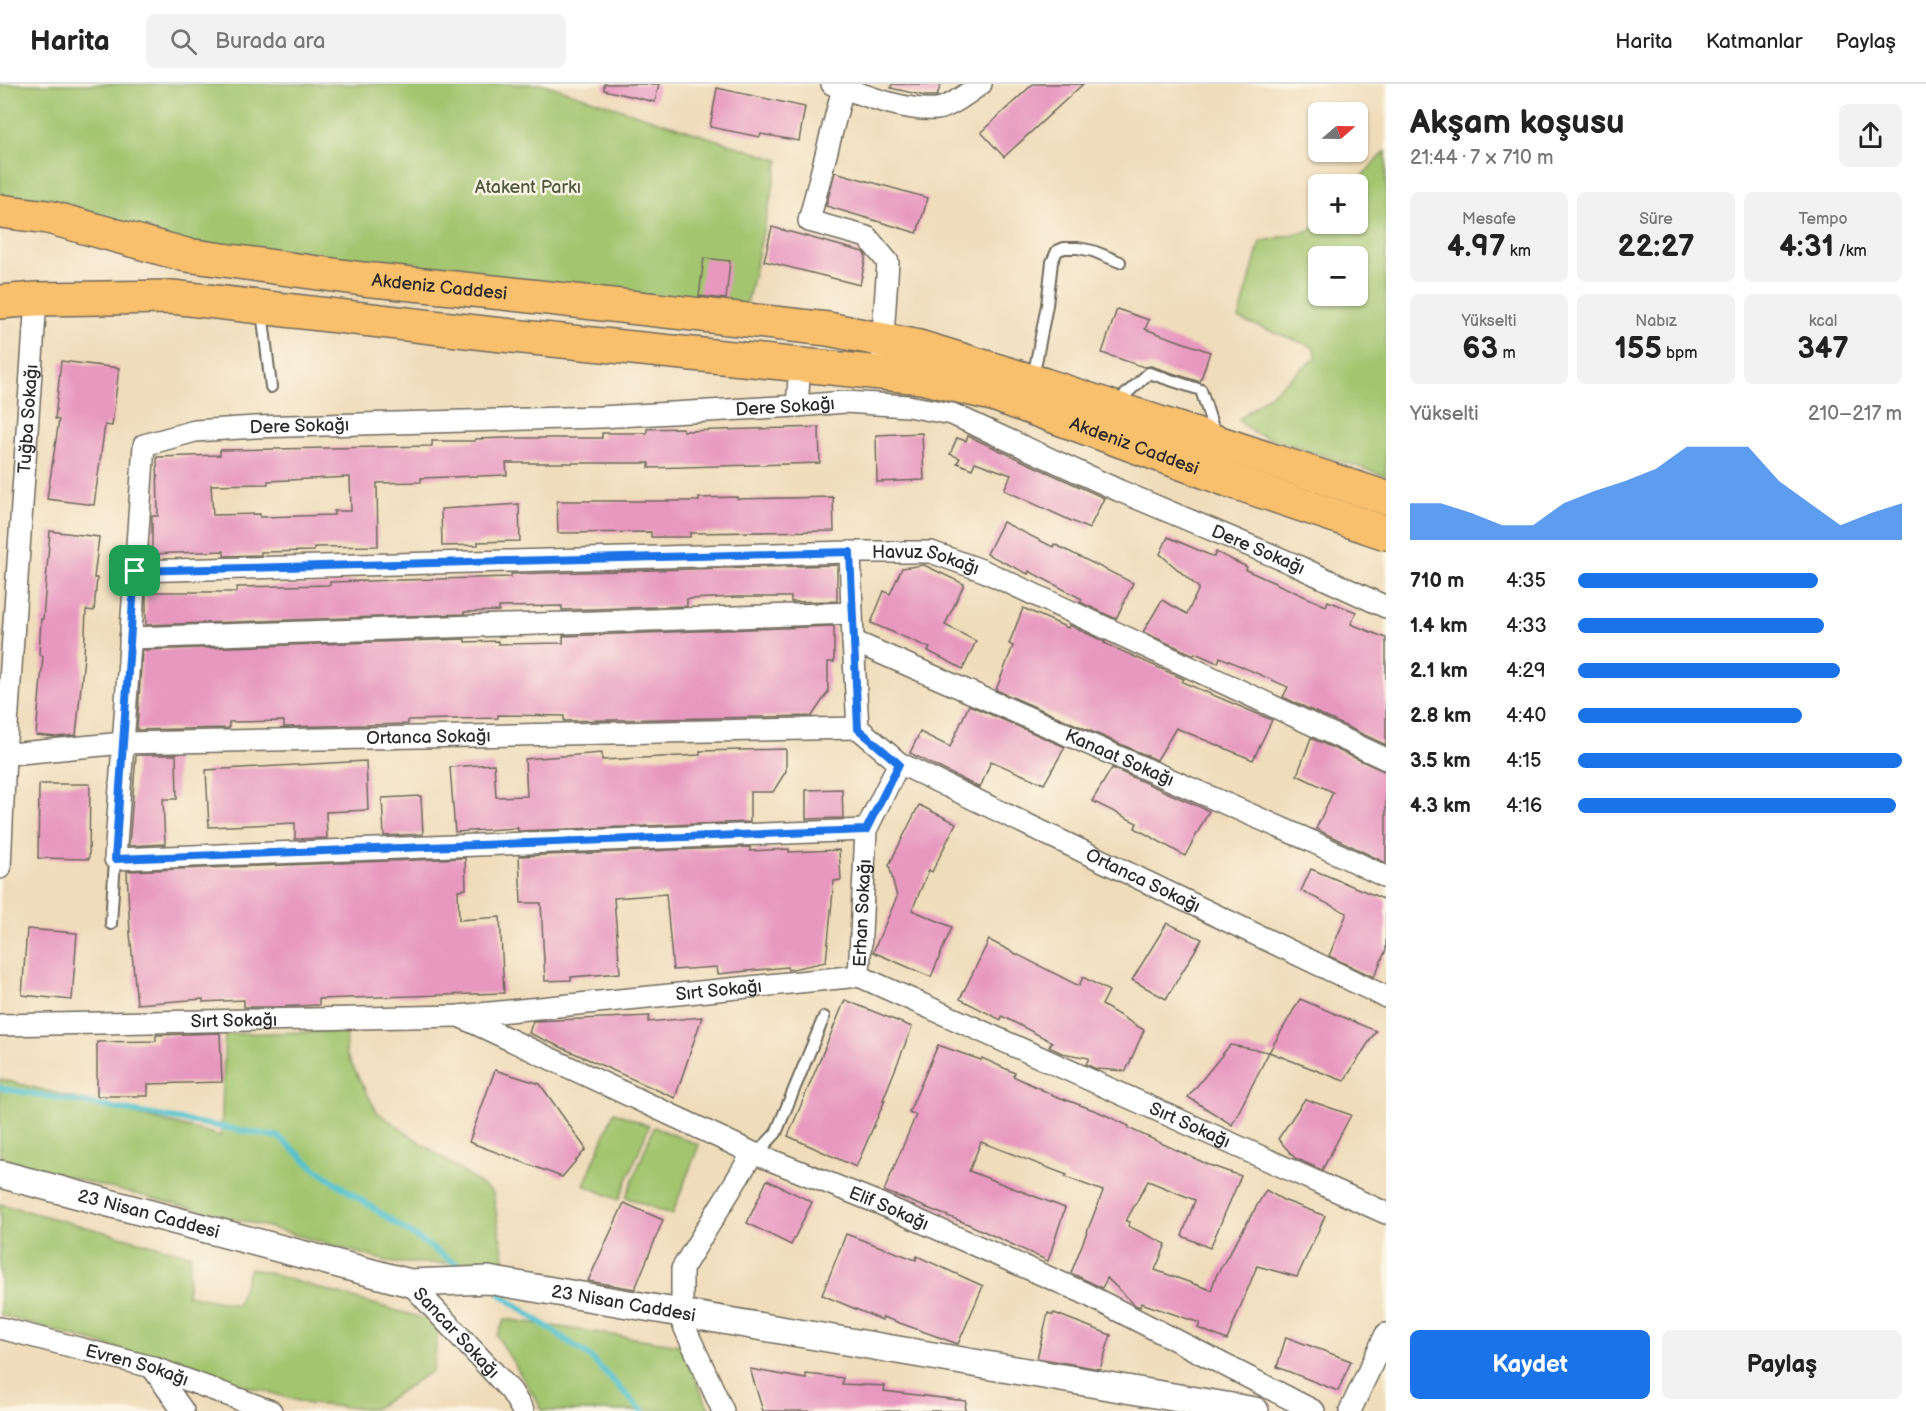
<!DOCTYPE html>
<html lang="tr">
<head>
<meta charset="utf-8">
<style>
  body { margin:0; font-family:"Balsamiq Sans",sans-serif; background:#f2f2f2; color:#222; height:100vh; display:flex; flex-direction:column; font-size:22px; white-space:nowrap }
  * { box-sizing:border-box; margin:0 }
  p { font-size:20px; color:#767676 }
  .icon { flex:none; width:33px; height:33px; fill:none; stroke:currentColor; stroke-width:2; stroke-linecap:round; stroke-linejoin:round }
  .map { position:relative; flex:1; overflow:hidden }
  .side { display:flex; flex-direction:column; background:#fff; width:540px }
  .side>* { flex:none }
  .needle { width:39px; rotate:70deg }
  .tools { position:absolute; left:1308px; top:18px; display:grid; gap:12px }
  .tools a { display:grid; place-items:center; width:60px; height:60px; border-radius:9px; background:#fff; box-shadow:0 2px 4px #0004; font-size:30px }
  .pin { position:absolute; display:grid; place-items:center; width:51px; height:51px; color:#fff; margin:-26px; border-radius:12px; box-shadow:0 3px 9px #0006 }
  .round { display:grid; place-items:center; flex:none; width:63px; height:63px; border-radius:9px; background:#f2f2f2 }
  .head { display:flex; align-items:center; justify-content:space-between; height:102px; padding:0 24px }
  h1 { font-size:33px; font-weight:700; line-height:45px }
  .figures { display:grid; grid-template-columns:repeat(3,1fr); gap:9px; height:102px; padding:6px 24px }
  .figures div { display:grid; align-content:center; border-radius:9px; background:#f2f2f2; text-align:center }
  .figures b { font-size:30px; font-weight:700 }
  .figures small { font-size:16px; font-weight:400 }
  .figures p { font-size:16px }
  .chart { height:168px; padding:12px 24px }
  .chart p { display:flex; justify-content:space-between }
  .chart svg { width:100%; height:108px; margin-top:6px; fill:#1a73e8; opacity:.7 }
  .primary-button { display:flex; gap:12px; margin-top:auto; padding:12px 24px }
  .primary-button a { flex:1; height:69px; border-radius:9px; background:#1a73e8; color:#fff; font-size:24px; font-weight:700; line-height:69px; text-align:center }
  .primary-button a+a { background:#f2f2f2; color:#222 }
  ul { padding:0 24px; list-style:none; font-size:20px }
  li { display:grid; grid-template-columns:96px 72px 1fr; align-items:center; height:45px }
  li i { height:15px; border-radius:8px; background:#1a73e8 }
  header { display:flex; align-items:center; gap:36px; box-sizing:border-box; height:84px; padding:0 30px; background:#fff; border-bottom:2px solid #e0e0e0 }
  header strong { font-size:28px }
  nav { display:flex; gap:33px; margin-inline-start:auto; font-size:21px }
  .search { width:420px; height:54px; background:#f2f2f2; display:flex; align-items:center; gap:15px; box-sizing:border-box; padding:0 21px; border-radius:9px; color:#767676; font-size:22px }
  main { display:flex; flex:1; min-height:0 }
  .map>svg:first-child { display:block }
</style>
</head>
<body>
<header>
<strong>Harita</strong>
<div class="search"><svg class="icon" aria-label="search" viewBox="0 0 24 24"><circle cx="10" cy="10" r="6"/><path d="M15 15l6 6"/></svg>Burada ara</div>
<nav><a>Harita</a><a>Katmanlar</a><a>Paylaş</a></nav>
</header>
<main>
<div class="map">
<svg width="1386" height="1327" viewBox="0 0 1386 1327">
  <rect width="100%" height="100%" fill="#fcf5e5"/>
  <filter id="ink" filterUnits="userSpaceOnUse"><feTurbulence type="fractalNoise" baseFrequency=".0167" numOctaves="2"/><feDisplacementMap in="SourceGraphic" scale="12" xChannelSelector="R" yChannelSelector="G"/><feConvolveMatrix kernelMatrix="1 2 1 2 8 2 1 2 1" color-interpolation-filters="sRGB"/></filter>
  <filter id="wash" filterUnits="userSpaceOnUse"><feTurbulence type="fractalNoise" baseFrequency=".008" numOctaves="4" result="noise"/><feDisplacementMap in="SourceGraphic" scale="24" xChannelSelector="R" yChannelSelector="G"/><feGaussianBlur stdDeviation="1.35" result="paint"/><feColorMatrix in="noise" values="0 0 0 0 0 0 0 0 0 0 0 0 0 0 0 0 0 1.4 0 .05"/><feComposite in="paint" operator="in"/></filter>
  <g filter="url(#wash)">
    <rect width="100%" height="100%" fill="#efdcba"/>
    <g fill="#a3c56f" stroke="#67784d" stroke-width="1.5" fill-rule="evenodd">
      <polygon points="0,0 544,0 779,76 745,229 188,161 61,118 0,114"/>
      <path d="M1386 67V392L1254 349 1238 336 1317 273 1313 263 1239 235 1260 158 1311 146 1318 138V140H1358V100H1354ZM1318 172H1358V212H1318Z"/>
      <polygon points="347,947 346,970 377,1028 493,1109 505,1180 394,1179 272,1144 94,1100 0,1073 0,995 221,1052 225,950"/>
      <polygon points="614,1028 649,1042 619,1116 584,1101"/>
      <polygon points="654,1043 699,1061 672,1131 626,1113"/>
      <polygon points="0,1120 191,1171 187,1211 237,1221 250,1184 439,1239 433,1286 374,1325 309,1320 0,1231"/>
      <polygon points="505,1235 680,1261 710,1327 543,1327 497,1252"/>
    </g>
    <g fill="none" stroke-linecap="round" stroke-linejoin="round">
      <g stroke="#55c2ce" stroke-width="6">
        <polyline points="0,1004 279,1053 317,1086 463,1185"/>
        <polyline points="500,1210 589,1272 642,1327"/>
      </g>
    </g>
    <g id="blocks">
      <g fill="#e798bf" fill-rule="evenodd">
        <polygon points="604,0 659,0 655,18 604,6"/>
        <polygon points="892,0 941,0 937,12 925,12 891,4"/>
        <polygon points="1033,0 1083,0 1004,73 981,48"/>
        <polygon points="717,4 805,23 799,57 761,50 760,53 710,43"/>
        <polygon points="835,88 928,114 917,149 826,122"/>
        <polygon points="772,143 863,168 866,172 860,201 764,177"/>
        <polygon points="704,174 730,177 726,215 699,212"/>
        <polygon points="1117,225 1149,236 1145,245 1210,268 1200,298 1151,282 1144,283 1102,269"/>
        <polygon points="61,277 119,284 112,342 105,341 94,421 47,415 59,336 55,335"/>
        <path d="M819 343 820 379 649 384V379H506L507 391 421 394V398L377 399 378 462 314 463V467L261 468V471L224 472V467L152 470V432H158L157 373 220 371V366L432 362V357H475V355L505 354H602V349H647V345L683 344V347ZM350 393 351 427H334V431L260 433V430L213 431 211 401 268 400V397Z"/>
        <polygon points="922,349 924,396 877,398 876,351"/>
        <polygon points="968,352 1104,414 1089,445 1004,406 1011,391 975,378 972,385 957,379 960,374 950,370 957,354 966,357"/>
        <polygon points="737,413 737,415 833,413 834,447 690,449 690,453 651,453 651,448 558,449 557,417 699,417 699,414"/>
        <polygon points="519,420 520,457 478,458 478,461 442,462 441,425"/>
        <polygon points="1003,438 1053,463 1054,460 1133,499 1116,535 1080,518 1082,515 1029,487 1028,490 987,470"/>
        <polygon points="50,447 99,453 94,494 97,494 94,527 86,526 84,573 76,651 56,653 36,651 43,572 39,571 41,535 43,535"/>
        <polygon points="1168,453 1214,473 1216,468 1247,483 1246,486 1326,522 1328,517 1356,528 1351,540 1386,554 1386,661 1283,613 1288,603 1220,573 1218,579 1195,569 1194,571 1143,548 1162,516 1187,530 1199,504 1160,470"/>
        <polygon points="837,481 837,517 791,518 791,513 737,513 687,515 687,522 562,526 562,522 499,523 499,527 464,528 464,530 146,541 146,508 237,508 237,503 330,501 330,498 511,493 511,490"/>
        <polygon points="924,481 964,500 945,541 976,557 963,585 928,567 930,564 871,539 884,507 890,510 902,484"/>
        <polygon points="1023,524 1068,544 1069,541 1105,558 1104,559 1184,595 1182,598 1272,636 1253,676 1176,644 1157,676 996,606 1013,562 1009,560"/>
        <polygon points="834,542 834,578 828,578 828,608 812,632 564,637 564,632 498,631 498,634 408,636 408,640 284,643 284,637 229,638 229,644 137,646 142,566 465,555 465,558 498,557 498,560 563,559 563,552"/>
        <polygon points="969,621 1065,663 1044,700 991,677 980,704 910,669 920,648 950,663"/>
        <polygon points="1311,654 1386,688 1386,779 1316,745 1333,708 1297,691"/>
        <polygon points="786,665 786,687 773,708 750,708 750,738 518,747 518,744 455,748 450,683 494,680 496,713 527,712 525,675 602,669 602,676 700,671 700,667"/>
        <polygon points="136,671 176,671 177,715 163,715 165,760 129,762"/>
        <polygon points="366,677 368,726 326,728 327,754 295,755 295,739 209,743 206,686"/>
        <polygon points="1112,684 1209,727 1185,772 1135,744 1137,739 1092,717"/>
        <polygon points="39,700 90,700 89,775 38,774"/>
        <polygon points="842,705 843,734 806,735 806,706"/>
        <polygon points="421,712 423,750 384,752 382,714"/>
        <polygon points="919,721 956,739 932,788 929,786 912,826 952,843 931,893 873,868 897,813 889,781"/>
        <polygon points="750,763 750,767 789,765 789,768 839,766 841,796 834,797 826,878 788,886 787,883 718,890 717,883 673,886 666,810 614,814 620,889 571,893 571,896 545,897 541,819 521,819 519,772"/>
        <polygon points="465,774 466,805 458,806 459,836 500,833 504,909 319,915 319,921 276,923 244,923 244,916 203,918 203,915 137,920 130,849 127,787"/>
        <polygon points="1311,785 1386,816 1386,866 1374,893 1329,872 1347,829 1301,807"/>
        <polygon points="1167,839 1202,855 1166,915 1132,896"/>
        <polygon points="27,845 77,849 72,916 22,911"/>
        <polygon points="989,856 1079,902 1083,893 1109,907 1102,921 1144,946 1126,987 1096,985 1086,980 1089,974 1062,969 1049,963 1052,958 1002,932 1001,936 960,915"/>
        <polygon points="1300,915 1376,947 1344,997 1269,968"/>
        <polygon points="845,916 912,943 883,1016 885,1016 856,1083 788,1052"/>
        <polygon points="650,932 648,938 702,933 675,1014 529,949 533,937"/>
        <polygon points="220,949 222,998 148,1000 148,1012 97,1012 97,958 156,957 156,951"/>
        <polygon points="938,961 981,976 982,974 1015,989 1013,992 1053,1011 1099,1028 1129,1042 1128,1044 1209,1081 1241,1092 1210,1164 1182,1152 1195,1116 1148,1097 1126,1137 1130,1138 1128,1142 1166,1160 1155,1186 1211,1206 1216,1192 1266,1106 1283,1116 1325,1132 1297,1193 1257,1182 1227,1256 1198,1244 1200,1239 1141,1219 1140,1223 1135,1221 1107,1194 1102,1204 1071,1189 1103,1107 1065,1093 1067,1091 981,1058 969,1087 1065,1124 1048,1177 968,1140 884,1107 916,1031 909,1028"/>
        <polygon points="1230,961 1269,968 1232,1041 1188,1013"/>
        <polygon points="495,986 540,1000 586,1065 562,1093 469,1058"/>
        <polygon points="1305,1015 1351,1031 1322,1086 1295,1074 1278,1055"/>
        <polygon points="767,1096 812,1118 791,1161 747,1139"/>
        <polygon points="624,1119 663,1136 635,1205 588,1197"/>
        <polygon points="846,1150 916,1176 917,1172 983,1202 958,1260 883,1233 882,1236 822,1211"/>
        <polygon points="1048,1229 1053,1231 1054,1229 1111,1251 1100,1285 1037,1274"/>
        <polygon points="1286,1253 1351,1277 1338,1307 1277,1283"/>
        <polygon points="750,1285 806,1295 806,1290 843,1294 842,1300 885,1302 884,1307 966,1317 965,1327 763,1327"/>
      </g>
    </g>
  </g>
  <g filter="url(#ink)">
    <use href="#blocks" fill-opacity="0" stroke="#70695d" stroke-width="1.5"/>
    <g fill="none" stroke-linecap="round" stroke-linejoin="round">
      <defs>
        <g id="service">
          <polyline points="262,227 271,303"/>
          <polyline points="1033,294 1047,221 1052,178 1057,167 1064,164 1078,164 1093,167 1120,178"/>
          <polyline points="1115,320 1149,289 1201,306 1215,350"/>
          <polyline points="111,840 115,775"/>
          <polyline points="754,1069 764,1062 776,1049 824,933"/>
        </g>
        <g id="minor">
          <path d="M832 0C861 10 906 28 937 25 949 24 971 7 981 0"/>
          <polyline points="843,4 809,137 867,153 888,178 882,267"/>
          <polyline points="797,322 800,281"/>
          <path id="s1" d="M850 468 853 557 858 644 899 679 1386 913"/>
          <path id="s2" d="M135 487 850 468H931L984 487 1386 675"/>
          <polyline points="130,554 852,529"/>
          <path id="s3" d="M853 557 1311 757 1386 793"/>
          <path id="s4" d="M0 671 123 659 858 644"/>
          <path id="s5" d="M866 746 115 775 144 361 195 347 255 343 600 333 797 322 845 318 908 322 952 330 1120 407 1293 480 1386 523"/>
          <path id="s6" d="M0 784 5 671 36 215"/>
          <path id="s7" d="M859 892 866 746 899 679"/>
          <path id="s8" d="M459 932 753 1069 876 1118 1082 1208 1314 1327"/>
          <path id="s9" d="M0 941 459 932 859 892 1386 1129"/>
          <path id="s10" d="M410 1199 511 1307 523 1327"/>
          <path id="s11" d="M0 1244 152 1283 271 1327"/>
          <polyline points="152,1283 183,1327"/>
          <polyline points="723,1327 678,1229 682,1215 682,1185 753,1069"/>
          <polyline points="1350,1327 1386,1250"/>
        </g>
        <g id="tertiary">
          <path id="s12" d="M0 1090 410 1199 488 1196 1255 1327"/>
        </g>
        <g id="primary">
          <path id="s13" d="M0 127 48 133 186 171 363 195 503 209 828 245 919 263 1045 301 1386 414"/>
          <path id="s14" d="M0 218 36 215 172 213 493 250 921 293 996 311 1228 396 1386 449"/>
        </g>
      </defs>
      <use href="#service" stroke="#70695d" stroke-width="14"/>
      <use href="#minor" stroke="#70695d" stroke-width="24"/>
      <use href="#tertiary" stroke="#70695d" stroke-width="30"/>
      <use href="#primary" stroke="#70695d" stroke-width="36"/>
      <use href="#service" stroke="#fff" stroke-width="10"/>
      <use href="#minor" stroke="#fff" stroke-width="21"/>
      <use href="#tertiary" stroke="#fff" stroke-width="27"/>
      <use href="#primary" stroke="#f8bf6c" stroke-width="33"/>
    </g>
  </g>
  <g fill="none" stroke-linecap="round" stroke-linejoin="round" filter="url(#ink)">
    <defs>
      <polygon id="route" points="850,468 858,645 899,680 866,746 115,775 135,487"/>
    </defs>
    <use href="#route" stroke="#fff" stroke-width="12"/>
    <use href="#route" stroke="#1a73e8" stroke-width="8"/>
  </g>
  <g text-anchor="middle" stroke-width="5" stroke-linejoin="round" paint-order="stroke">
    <g font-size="18" fill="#4f593f" stroke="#fcf5e5">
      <text x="528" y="109">Atakent Parkı</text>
    </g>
    <g font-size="18" fill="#2b2b2b" stroke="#fcf5e5">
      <text dy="6" stroke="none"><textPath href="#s13" startOffset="447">Akdeniz Caddesi</textPath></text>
      <text dy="6" stroke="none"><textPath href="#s5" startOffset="1810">Dere Sokağı</textPath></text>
      <text dy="6" stroke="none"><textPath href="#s6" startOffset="450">Tuğba Sokağı</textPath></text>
      <text dy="6" stroke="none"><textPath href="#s5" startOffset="1324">Dere Sokağı</textPath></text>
      <text dy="6" stroke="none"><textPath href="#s14" startOffset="1150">Akdeniz Caddesi</textPath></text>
      <text dy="6" stroke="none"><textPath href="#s5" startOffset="2313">Dere Sokağı</textPath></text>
      <text dy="6" stroke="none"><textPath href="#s2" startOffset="792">Havuz Sokağı</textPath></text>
      <text dy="6" stroke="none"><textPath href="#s4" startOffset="429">Ortanca Sokağı</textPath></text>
      <text dy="6" stroke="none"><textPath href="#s3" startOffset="291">Kanaat Sokağı</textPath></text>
      <text dy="6" stroke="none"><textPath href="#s1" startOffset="501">Ortanca Sokağı</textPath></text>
      <text dy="6" stroke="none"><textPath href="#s7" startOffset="63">Erhan Sokağı</textPath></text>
      <text dy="6" stroke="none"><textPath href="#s9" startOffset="720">Sırt Sokağı</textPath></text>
      <text dy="6" stroke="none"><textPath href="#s9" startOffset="234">Sırt Sokağı</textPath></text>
      <text dy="6" stroke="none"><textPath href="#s9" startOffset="1224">Sırt Sokağı</textPath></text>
      <text dy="6" stroke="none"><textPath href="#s8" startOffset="471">Elif Sokağı</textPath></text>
      <text dy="6" stroke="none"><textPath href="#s12" startOffset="154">23 Nisan Caddesi</textPath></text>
      <text dy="6" stroke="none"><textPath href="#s12" startOffset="640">23 Nisan Caddesi</textPath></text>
      <text dy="6" stroke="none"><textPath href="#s10" startOffset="68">Sancar Sokağı</textPath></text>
      <text dy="6" stroke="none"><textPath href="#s11" startOffset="142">Evren Sokağı</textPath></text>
    </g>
  </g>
</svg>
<div class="tools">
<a><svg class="needle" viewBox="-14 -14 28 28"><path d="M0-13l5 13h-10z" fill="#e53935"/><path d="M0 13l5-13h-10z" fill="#767676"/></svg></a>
<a>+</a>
<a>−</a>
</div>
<div class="pin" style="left:135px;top:487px;background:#1e9e55"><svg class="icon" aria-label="arrive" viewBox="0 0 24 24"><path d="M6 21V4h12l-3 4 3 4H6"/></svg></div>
</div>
<section class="side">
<div class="head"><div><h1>Akşam koşusu</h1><p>21:44 · 7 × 710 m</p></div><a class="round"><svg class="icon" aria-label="share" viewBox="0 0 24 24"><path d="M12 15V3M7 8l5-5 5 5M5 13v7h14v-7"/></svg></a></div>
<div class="figures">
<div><p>Mesafe</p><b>4.97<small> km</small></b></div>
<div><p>Süre</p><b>22:27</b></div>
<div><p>Tempo</p><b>4:31<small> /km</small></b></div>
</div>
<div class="figures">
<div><p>Yükselti</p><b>63<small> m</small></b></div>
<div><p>Nabız</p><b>155<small> bpm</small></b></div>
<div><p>kcal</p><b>347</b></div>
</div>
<div class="chart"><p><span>Yükselti</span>210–217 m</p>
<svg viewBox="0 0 160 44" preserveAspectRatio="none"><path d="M0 44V29L10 29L20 33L30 38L40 38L50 29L60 24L70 20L80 15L90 6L100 6L110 6L120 20L130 29L140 38L150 33L160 29V44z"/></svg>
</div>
<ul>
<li><b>710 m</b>4:35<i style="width:74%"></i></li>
<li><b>1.4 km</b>4:33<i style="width:76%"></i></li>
<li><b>2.1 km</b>4:29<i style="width:81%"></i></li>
<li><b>2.8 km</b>4:40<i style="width:69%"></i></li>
<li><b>3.5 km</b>4:15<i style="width:100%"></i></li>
<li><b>4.3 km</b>4:16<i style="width:98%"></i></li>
</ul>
<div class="primary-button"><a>Kaydet</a><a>Paylaş</a></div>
</section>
</main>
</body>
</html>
